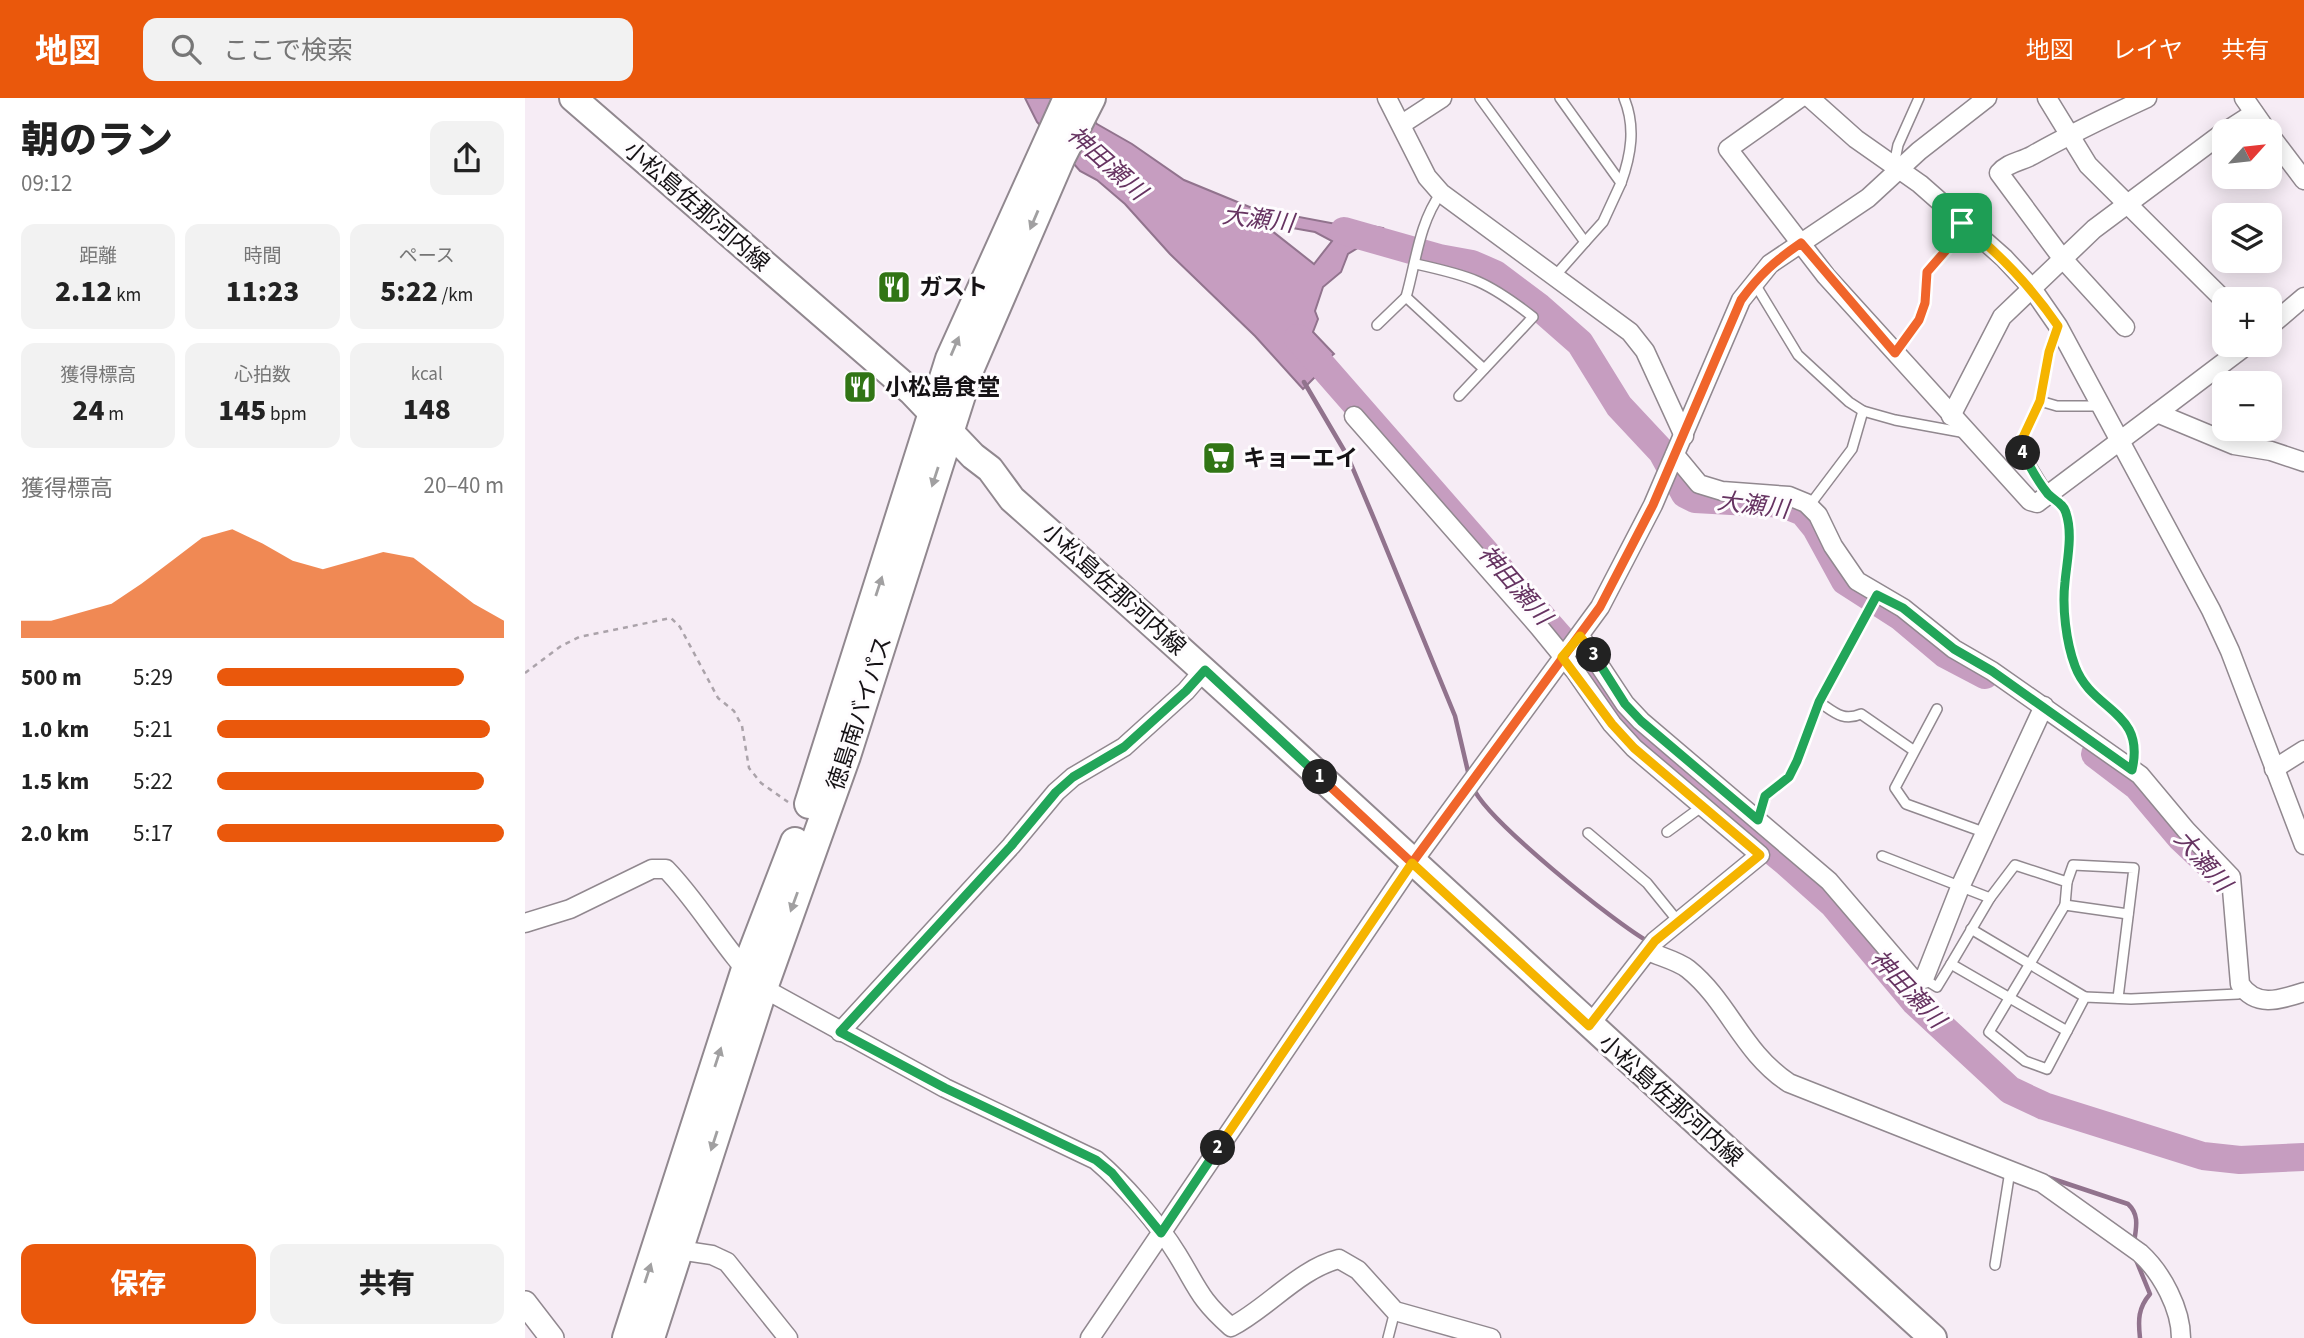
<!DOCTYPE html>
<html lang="ja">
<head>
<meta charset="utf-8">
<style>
  body { margin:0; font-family:"Source Sans 3","Noto Sans JP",sans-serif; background:#f2f2f2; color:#222; height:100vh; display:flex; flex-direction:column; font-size:26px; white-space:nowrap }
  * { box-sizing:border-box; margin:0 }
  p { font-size:23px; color:#767676 }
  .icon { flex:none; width:38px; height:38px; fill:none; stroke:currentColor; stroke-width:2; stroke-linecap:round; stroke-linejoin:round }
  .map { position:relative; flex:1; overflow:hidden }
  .panel { display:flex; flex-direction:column; background:#fff; width:525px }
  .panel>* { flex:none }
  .needle { width:46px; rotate:63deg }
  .controls { position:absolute; left:1687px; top:21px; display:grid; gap:14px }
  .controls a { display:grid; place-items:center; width:70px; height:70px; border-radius:14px; background:#fff; box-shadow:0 4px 18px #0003; font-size:35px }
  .pin { position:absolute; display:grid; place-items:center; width:60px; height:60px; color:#fff; margin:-30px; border-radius:14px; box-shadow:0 4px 10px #0006 }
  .km { position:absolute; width:35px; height:35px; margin:-18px; border-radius:50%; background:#222; color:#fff; font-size:19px; line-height:35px; text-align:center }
  .round { display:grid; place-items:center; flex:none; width:74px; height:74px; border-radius:14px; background:#f2f2f2 }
  .overview { display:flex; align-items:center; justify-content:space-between; height:119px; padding:0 21px }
  h1 { font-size:38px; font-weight:800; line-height:52px }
  .metrics { display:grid; grid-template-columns:repeat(3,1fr); gap:10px; height:119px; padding:7px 21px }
  .metrics div { display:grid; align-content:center; border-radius:14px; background:#f2f2f2; text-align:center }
  .metrics b { font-size:30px; font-weight:800 }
  .metrics small { font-size:19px; font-weight:400 }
  .metrics p { font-size:19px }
  .chart { height:196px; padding:14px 21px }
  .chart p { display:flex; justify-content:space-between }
  .chart svg { width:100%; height:126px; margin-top:7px; fill:#ea580c; opacity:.7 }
  .action { display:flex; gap:14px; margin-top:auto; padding:14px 21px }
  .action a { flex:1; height:80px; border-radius:14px; background:#ea580c; color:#fff; font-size:28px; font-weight:800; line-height:80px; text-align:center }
  .action a+a { background:#f2f2f2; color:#222 }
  ul { padding:0 21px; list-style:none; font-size:23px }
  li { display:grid; grid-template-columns:112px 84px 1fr; align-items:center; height:52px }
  li i { height:18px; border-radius:9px; background:#ea580c }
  header { display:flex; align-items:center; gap:42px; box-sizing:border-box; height:98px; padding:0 35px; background:#ea580c; color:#fff }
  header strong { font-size:33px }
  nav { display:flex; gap:38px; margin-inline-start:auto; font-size:24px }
  .search { width:490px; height:63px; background:#f2f2f2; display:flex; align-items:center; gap:18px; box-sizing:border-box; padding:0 24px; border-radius:14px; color:#767676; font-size:26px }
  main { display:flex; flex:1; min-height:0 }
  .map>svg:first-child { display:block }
</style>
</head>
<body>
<header>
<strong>地図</strong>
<div class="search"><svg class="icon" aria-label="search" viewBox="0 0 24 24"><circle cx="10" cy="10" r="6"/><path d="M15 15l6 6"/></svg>ここで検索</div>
<nav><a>地図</a><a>レイヤ</a><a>共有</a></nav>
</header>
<main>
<section class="panel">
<div class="overview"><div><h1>朝のラン</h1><p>09:12</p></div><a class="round"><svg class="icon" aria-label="share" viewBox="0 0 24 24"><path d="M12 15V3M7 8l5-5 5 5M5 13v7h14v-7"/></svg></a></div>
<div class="metrics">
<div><p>距離</p><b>2.12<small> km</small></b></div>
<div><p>時間</p><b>11:23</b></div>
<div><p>ペース</p><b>5:22<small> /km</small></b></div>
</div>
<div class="metrics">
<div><p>獲得標高</p><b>24<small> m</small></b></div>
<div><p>心拍数</p><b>145<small> bpm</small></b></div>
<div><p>kcal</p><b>148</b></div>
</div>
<div class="chart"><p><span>獲得標高</span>20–40 m</p>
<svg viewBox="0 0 160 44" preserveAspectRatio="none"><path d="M0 44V38L10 38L20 35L30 32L40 25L50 17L60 9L70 6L80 11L90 17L100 20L110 17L120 14L130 16L140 24L150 32L160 38V44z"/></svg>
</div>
<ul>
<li><b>500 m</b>5:29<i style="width:86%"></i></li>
<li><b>1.0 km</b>5:21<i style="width:95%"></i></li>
<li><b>1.5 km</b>5:22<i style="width:93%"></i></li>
<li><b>2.0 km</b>5:17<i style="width:100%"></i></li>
</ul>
<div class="action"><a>保存</a><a>共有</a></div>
</section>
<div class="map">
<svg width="1779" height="1240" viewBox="0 0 1779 1240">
  <rect width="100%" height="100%" fill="#f6ecf5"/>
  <path fill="#c69dc0" stroke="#91738d" stroke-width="2" fill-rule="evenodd" d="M500 0H546L572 26 607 46 659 82 727 110 811 126 823 124 858 130 853 142H846L823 156 816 174 798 189 790 213 793 221 788 234 809 256 791 270 790 279 778 291 730 238 645 156 600 106 572 82 555 73 512 24ZM745 126 790 134 807 143 789 166 742 129Z"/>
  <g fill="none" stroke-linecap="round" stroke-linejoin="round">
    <g stroke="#91738d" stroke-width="4.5">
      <polyline points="779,284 823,359 850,423 930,618 944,678"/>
      <path d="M948 689C959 720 1091 826 1124 844"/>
      <path d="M1522 1079 1603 1106C1615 1117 1611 1130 1609 1145"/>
      <path d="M1609 1157 1625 1196C1613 1210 1613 1222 1615 1240"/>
    </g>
    <g stroke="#c69dc0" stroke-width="28">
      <polyline points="819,133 914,160 947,166 970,176 1014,209 1055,245 1094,308 1137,354 1160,396 1170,401 1258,406 1278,414 1291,430 1320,483 1376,519 1420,556 1460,577"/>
      <polyline points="773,240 1052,559 1088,614 1132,658 1262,765 1308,806 1390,904 1485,992 1519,1008 1678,1058 1715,1062 1779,1059"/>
      <polyline points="1570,656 1612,688 1655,739 1691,773"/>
    </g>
    <defs>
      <g id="service">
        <polyline points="955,0 1060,144 1030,178"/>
        <polyline points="1035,0 1096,85 1078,124 1060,144"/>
        <polyline points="1369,67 1373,47 1394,0"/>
        <path d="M1096 85C1106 57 1111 29 1099 0"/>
        <path d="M891 166C946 178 962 183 1008 219L934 298"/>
        <polyline points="1230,186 1273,257 1324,304 1338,313 1370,322 1441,335"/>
        <path d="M881 199C891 164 894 125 916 95"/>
        <polyline points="852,227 881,199 959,271"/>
        <polyline points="1370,255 1394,222 1400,205 1402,174 1429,143 1437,125"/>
        <polyline points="1515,303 1532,308 1575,308"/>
        <polyline points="1524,397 1494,348 1515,303 1524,254 1533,228"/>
        <polyline points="1284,408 1327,351 1338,313"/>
        <path d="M1294 604C1309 614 1318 624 1336 616L1388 652"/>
        <polyline points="1412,611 1370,690 1381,706 1461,735"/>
        <polyline points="1233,722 1240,698 1264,679 1272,663 1294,604 1352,497"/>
        <polyline points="1142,734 1179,707"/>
        <polyline points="1063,735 1122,785 1152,822"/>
        <polyline points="1357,758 1465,800 1490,767 1542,784 1540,807"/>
        <polyline points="1542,784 1548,767 1609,770 1593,900"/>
        <polyline points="1465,800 1426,866 1542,933"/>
        <polyline points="1603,816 1540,807 1464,934 1500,963 1522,971 1560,899 1606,901 1713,896 1719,892"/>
        <polyline points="1446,831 1560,899"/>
        <polyline points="1399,881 1412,889 1426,866"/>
        <polyline points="1470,1167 1485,1073"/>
        <polyline points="863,1240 870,1213"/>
      </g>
      <g id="minor">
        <polyline points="862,0 902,79 916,95 1105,234 1120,253 1159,338"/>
        <polyline points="1275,0 1203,51 1301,178 1505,403 1512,405 1632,315 1709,347 1746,353 1779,364"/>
        <polyline points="1285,0 1331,41 1395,86 1479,160 1506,189 1533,228 1686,512 1705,553 1779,747"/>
        <polyline points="1522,0 1563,67 1699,202"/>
        <polyline points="1719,0 1742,33"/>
        <polyline points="877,26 917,0"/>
        <polyline points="1701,33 1729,15"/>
        <polyline points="1745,37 1779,82"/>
        <polyline points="1745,228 1779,199"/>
        <path d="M1600 229 1537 160 1474 75C1483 64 1496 64 1508 57 1545 36 1583 18 1622 0"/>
        <polyline points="1632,315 1722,247"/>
        <polyline points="829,318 1014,529 1050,573 1087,626 1109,650 1235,757 1130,843 1064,928"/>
        <polyline points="1426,318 1477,219 1569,131 1699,34"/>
        <path d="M1150 357 1174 386 1197 393 1264 398 1281 405 1293 417 1308 448 1332 483 1378 510 1429 551 1467 573 1615 677 1661 732 1706 779 1715 886C1731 910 1754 902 1779 894"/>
        <polyline points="1055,538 1100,606 1116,623 1304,783 1388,881 1399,881 1436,787 1519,608"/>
        <polyline points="1749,671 1779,652"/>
        <path d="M0 825 45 811 127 771H141C177 808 201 855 238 890L420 990 571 1062C598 1085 633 1125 652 1156 673 1190 674 1201 706 1229 743 1210 774 1171 814 1161L833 1172 870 1213 966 1240"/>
        <path d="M1123 853C1136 859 1153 863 1163 871 1204 904 1217 954 1264 985L1517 1085 1615 1155C1637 1175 1656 1211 1656 1240"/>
        <polyline points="315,934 486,748 531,694 548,679 599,649 661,593 680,571"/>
        <polyline points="154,1152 187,1157 202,1164 263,1240"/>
        <polyline points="565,1240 887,765 1075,509 1128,407 1216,202 1245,166 1343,100 1394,53 1462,0"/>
      </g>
      <polyline id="secondary" points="0,1205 27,1240"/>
      <path id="primary" d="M48 0 387 294 448 358 465 371 487 401C798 676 1100 961 1408 1240"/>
      <g id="trunk">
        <polyline points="284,706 425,261 543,0"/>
        <polyline points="102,1240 220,874 270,744"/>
        <polyline points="125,1240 238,890 321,658 444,272 536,59 566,0"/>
      </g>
    </defs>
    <use href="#service" stroke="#91888f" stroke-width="12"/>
    <use href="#minor" stroke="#91888f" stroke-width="21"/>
    <use href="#secondary" stroke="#91888f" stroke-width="26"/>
    <use href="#primary" stroke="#91888f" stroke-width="30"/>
    <use href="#trunk" stroke="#91888f" stroke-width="32"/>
    <g stroke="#aba3aa" stroke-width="2.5" stroke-dasharray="5 5" stroke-linecap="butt">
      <path d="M1537 408C1552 428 1540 464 1539 486 1539 511 1541 542 1549 566 1561 604 1610 613 1611 655"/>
      <polyline points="0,575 36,548 54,539 146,520 155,529 193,600 209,613 217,628 224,670 236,685 263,704"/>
    </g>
    <use href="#service" stroke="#fff" stroke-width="9"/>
    <use href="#minor" stroke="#fff" stroke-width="18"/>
    <use href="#secondary" stroke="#fff" stroke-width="23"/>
    <use href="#primary" stroke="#fff" stroke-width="26"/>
    <use href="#trunk" stroke="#fff" stroke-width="28"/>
  </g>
  <defs><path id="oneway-solid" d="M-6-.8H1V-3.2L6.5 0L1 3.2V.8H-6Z" transform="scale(1.75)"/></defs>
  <g fill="#a1a0a1">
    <use href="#oneway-solid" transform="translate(509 122) rotate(113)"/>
    <use href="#oneway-solid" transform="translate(430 248) rotate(-67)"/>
    <use href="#oneway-solid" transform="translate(410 379) rotate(108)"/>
    <use href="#oneway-solid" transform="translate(354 488) rotate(-72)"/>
    <use href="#oneway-solid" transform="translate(269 804) rotate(110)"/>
    <use href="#oneway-solid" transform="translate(193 959) rotate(-72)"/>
    <use href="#oneway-solid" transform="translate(189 1043) rotate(108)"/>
    <use href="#oneway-solid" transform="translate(123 1175) rotate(-72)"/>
  </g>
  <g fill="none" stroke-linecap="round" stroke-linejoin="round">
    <defs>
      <path id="split-1" d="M795 679 887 765 1075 509 1128 407 1216 202C1234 177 1251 162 1276 145L1370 255 1394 222 1400 205 1402 174 1429 143 1437 125"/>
      <polyline id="split-2" points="693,1050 636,1135 587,1075 571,1062 420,990 315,934 486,748 531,694 548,679 599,649 661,593 680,572 795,679"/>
      <polyline id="split-3" points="693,1050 887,765 1064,928 1130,843 1235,757 1109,650 1087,626 1037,559 1055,538 1069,557"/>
      <path id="split-4" d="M1069 557 1100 606 1116 623 1233 722 1240 698 1264 679 1272 663 1294 604 1352 497 1378 510 1429 551 1467 573 1607 672C1621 612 1567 614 1550 568 1541 544 1537 509 1540 484 1542 462 1548 436 1541 415 1539 406 1529 402 1523 396 1513 384 1505 369 1498 355"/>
      <path id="split-5" d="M1437 125C1476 158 1504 186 1533 228L1524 254 1515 303 1494 348 1498 355"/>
    </defs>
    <use href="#split-1" stroke="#fff" stroke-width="14"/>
    <use href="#split-2" stroke="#fff" stroke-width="14"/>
    <use href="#split-3" stroke="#fff" stroke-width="14"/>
    <use href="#split-4" stroke="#fff" stroke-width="14"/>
    <use href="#split-5" stroke="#fff" stroke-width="14"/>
    <use href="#split-1" stroke="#f0652b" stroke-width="9"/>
    <use href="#split-2" stroke="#22a559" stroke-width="9"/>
    <use href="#split-3" stroke="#f5b400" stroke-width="9"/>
    <use href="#split-4" stroke="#22a559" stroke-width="9"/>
    <use href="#split-5" stroke="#f5b400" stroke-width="9"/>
  </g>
  <defs>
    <symbol id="restaurant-square" viewBox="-11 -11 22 22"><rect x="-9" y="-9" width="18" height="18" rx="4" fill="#317515" stroke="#fefcfe"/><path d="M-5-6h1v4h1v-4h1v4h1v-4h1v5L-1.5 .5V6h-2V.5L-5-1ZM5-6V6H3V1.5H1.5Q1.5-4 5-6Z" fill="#fff"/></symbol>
    <symbol id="supermarket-square" viewBox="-11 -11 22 22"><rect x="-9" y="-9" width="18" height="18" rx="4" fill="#317515" stroke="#fefcfe"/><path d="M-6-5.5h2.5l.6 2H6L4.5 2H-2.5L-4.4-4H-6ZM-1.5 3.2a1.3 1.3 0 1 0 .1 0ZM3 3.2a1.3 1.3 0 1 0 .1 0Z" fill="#fff"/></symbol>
  </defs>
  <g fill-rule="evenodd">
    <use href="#restaurant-square" x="350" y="170" width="38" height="38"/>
    <use href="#restaurant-square" x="316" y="270" width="38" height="38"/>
    <use href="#supermarket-square" x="675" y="341" width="38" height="38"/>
  </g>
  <g text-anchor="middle" stroke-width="6" stroke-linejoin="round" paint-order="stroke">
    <g font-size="23" fill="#151215" stroke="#fefcfe">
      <text transform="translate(172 108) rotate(41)" y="8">小松島佐那河内線</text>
      <text transform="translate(589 491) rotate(42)" y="8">小松島佐那河内線</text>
      <text transform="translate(334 615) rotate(-72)" y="8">徳島南バイパス</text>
      <text transform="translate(1146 1002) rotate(42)" y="8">小松島佐那河内線</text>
    </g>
    <g font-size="23" font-weight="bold" fill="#151215" stroke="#fefcfe" text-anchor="start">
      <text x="394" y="197">ガスト</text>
      <text x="360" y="297">小松島食堂</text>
      <text x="718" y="368">キョーエイ</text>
    </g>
    <g font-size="24" font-style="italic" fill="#663361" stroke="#fefcfe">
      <text transform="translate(582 65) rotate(42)" y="8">神田瀬川</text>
      <text transform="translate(733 121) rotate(7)" y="8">大瀬川</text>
      <text transform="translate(1228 407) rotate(7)" y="8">大瀬川</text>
      <text transform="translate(990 487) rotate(49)" y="8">神田瀬川</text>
      <text transform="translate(1678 763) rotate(49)" y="8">大瀬川</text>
      <text transform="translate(1383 891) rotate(47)" y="8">神田瀬川</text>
    </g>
  </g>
</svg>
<div class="controls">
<a><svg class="needle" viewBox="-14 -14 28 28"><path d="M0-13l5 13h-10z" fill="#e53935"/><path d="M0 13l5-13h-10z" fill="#767676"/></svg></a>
<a><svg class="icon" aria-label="layers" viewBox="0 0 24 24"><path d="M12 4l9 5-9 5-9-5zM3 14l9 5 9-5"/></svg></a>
<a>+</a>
<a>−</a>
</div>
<div class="pin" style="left:1437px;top:125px;background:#1e9e55"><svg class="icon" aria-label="arrive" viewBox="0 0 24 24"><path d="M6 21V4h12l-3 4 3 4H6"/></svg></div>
<b class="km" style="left:795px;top:679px">1</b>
<b class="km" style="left:693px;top:1050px">2</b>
<b class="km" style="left:1069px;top:557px">3</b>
<b class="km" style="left:1498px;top:355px">4</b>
</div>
</main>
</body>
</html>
